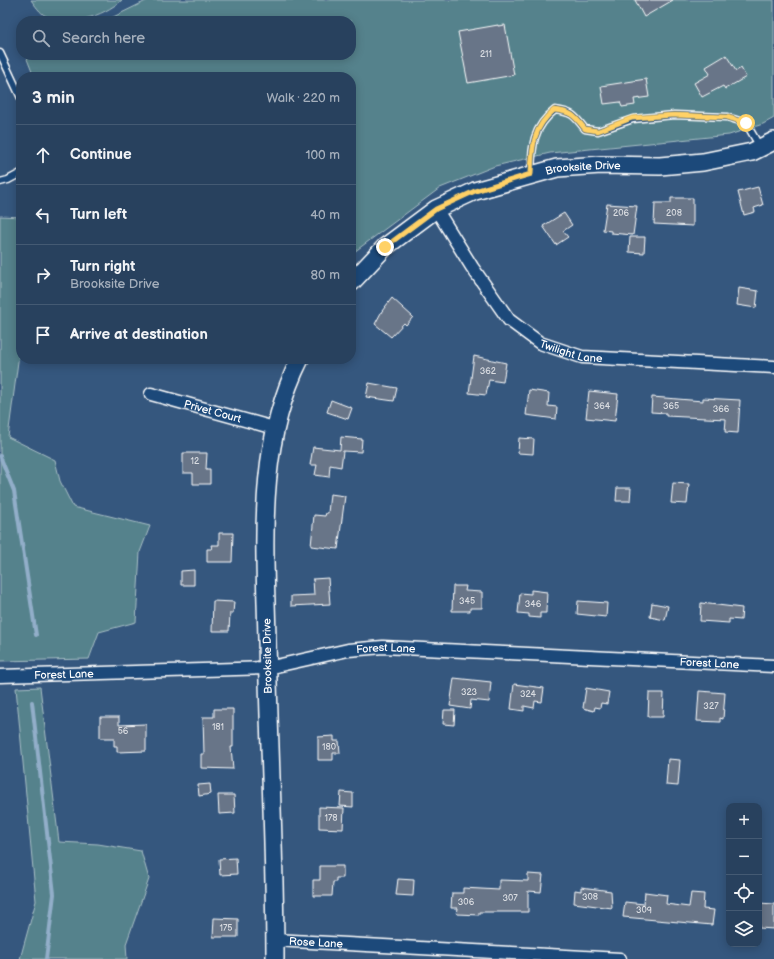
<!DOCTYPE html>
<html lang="en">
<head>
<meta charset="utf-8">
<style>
	body { margin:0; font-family:"Balsamiq Sans",sans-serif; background:#304864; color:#f1f3f6 }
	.controls { position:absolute; right:12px; bottom:12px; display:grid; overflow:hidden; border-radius:8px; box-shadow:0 2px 10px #0003 }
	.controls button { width:36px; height:36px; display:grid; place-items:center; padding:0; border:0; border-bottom:1px solid #445a73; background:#28415e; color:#f1f3f6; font:20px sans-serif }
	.stop { position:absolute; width:12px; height:12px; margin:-9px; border:3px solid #ffd166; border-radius:50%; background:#fff }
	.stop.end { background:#ffd166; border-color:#fff; box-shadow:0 1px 4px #0008 }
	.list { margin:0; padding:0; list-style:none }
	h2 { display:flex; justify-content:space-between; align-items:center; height:52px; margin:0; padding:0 16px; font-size:17px }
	h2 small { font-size:13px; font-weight:400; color:#a5afbc }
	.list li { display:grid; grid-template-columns:26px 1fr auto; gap:12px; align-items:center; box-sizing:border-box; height:60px; padding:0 16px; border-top:1px solid #445a73 }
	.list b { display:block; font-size:15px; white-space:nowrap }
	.list p { margin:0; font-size:13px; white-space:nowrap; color:#a5afbc }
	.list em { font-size:13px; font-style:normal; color:#a5afbc }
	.icon { flex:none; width:22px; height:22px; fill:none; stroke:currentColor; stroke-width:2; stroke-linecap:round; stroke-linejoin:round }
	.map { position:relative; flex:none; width:774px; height:959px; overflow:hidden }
	.search { position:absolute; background:#28415e; box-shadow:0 2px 10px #0003; left:16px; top:16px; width:340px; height:44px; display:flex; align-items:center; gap:10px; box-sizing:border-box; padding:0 14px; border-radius:16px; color:#a5afbc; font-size:15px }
	.panel { position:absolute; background:#28415e; box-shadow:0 2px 10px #0003; left:16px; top:72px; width:340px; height:292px; border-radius:16px }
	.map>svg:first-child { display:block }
	.green { fill:#54828c; stroke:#aac0c6 }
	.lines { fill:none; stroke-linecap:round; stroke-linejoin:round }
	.stream { stroke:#92aec9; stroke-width:4 }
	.building { fill:#687588; stroke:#fff }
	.lane-casing { stroke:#fff; stroke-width:9 }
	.street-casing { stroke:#fff; stroke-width:15 }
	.secondary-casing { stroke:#fff; stroke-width:20 }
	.lane { stroke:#1f4a7a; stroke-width:6 }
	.street { stroke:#1f4a7a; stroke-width:12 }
	.secondary { stroke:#1f4a7a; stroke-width:17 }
	.route { stroke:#ffd166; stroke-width:5 }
	.labels { text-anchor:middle; stroke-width:3.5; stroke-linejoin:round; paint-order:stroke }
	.number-label { font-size:9px; fill:#d9dce1 }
	.street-label { font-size:11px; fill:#fff; stroke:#1f4a7a }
</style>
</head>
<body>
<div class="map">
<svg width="774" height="959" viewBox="0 0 774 959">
	<rect width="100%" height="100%" fill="#35577e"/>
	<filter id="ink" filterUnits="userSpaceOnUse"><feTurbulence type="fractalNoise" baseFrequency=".025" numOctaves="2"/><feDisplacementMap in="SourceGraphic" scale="8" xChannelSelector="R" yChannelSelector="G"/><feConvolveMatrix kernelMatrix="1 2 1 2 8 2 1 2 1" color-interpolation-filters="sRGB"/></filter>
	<g filter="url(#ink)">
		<g class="green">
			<path d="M31,0H122C102,17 70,27 46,16C40,13 35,5 31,0Z"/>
			<polygon points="148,0 774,0 774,118 763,124 729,135 550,153 495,166 440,188 354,252 351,257 351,77 34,77 27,59 35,55 351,55 351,21 105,21"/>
			<polygon points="0,216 21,217 21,339 8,437 55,460 60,481 73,507 150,526 140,552 136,622 99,632 89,659 0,661"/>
			<polygon points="40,687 59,842 98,844 141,851 149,879 126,944 127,959 20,959 36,901 16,688"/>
		</g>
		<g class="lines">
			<g class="stream">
				<polyline points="0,456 14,491 36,635"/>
				<polyline points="32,702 54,894 46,959"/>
			</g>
		</g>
		<g class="building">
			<polygon points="635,0 673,0 644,17"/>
			<polygon points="498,25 498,26 505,25 514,75 468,83 458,32"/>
			<polygon points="726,55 736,71 741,68 746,77 725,89 723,86 702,97 694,83 710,74 706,67"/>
			<polygon points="646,79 649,97 634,99 635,105 622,107 620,102 604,104 601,86"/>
			<polygon points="758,187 763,205 754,208 755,212 744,215 738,192"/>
			<polygon points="671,198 693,198 693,226 654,224 655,203 671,203"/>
			<polygon points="607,204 637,206 633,235 611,233 611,231 603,230"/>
			<polygon points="564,213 572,225 563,231 568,237 556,245 543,226"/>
			<polygon points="630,237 645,237 644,253 629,252"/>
			<polygon points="739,288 758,291 756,308 737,305"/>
			<polygon points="392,298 413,317 406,325 404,323 391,337 375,324 382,311"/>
			<polygon points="474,356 506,363 503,382 489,380 486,395 469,393"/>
			<polygon points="369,383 397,388 394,401 366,397"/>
			<polygon points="529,390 549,393 548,406 557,407 556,419 526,415"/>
			<polygon points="589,391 618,394 615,421 586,418"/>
			<polygon points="652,397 703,401 703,398 740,400 738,433 725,432 726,419 666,416 666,413 651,412"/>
			<polygon points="331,400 352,408 348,419 327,412"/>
			<polygon points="341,437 362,439 361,452 343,451 341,467 330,465 329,477 315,475 317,465 310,465 313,447 340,450"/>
			<polygon points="519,438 534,439 533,454 518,453"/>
			<polygon points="183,453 207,453 206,469 210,469 210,484 193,484 193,473 183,473"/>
			<polygon points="673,483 689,484 687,504 671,503"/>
			<polygon points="617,488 631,488 630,501 616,501"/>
			<polygon points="330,494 345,496 338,549 311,546 314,515 325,516 326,513 328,513"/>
			<polygon points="219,533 233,533 232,562 207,562 207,549 212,549 211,545 219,545"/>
			<polygon points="194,570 194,585 181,585 181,571"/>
			<polygon points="328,578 330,604 291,606 291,596 314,595 313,579"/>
			<polygon points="453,586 466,586 465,591 482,592 482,608 470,608 470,611 452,611"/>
			<polygon points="531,590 547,592 546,611 546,613 540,613 540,618 529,617 529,614 518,613 520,593 531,594"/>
			<polygon points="213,601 234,602 233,613 230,613 229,631 212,631"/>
			<polygon points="578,601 607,603 606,617 577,614"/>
			<polygon points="652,603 668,606 665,620 650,617"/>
			<polygon points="701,603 742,608 741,620 729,619 729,623 700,621"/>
			<polygon points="454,678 491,682 489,702 471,700 470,709 450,706"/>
			<polygon points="514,684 544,688 542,702 535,701 534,708 524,706 524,711 511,709"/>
			<polygon points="586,688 609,692 607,704 601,703 600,708 595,707 594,711 583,708"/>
			<polygon points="699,691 725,693 723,719 720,718 720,722 697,721"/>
			<polygon points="649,693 664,693 663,717 648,717"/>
			<polygon points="214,709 233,709 233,747 231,747 233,769 201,768 201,754 204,754 203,717 214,717"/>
			<polygon points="444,710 455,710 454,725 443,724"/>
			<polygon points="100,717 119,717 119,725 146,724 146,751 117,752 117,746 114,746 114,738 100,738"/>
			<polygon points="334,736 334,741 339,741 340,753 333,753 333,760 318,760 318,737"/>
			<polygon points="668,759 680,760 678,786 666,785"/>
			<polygon points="210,784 211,794 199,796 198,785"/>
			<polygon points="341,792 353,793 353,807 340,806"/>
			<polygon points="218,795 234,795 235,813 219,814"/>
			<polygon points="319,807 344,808 343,829 319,828"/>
			<polygon points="236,858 237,874 220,875 219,859"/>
			<polygon points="320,866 343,866 343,878 336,878 336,882 333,882 332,896 313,896 313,880 320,880"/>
			<polygon points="528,874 543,875 541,892 528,891 528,912 479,912 479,915 457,914 458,908 451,908 452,893 463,893 463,888 499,890 499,880 528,881"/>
			<polygon points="398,879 414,880 413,896 396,895"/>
			<polygon points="581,887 611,891 612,908 574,903 575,890 581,891"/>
			<polygon points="645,892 667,895 666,904 689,907 691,893 704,894 703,909 714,910 712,925 623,917 625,902 644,904"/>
			<polygon points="759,903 774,904 774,929 759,928"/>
			<polygon points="214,918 238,919 238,937 213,937"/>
		</g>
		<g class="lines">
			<g class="lane-casing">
				<g id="lane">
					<polyline points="0,53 21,98"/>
					<path d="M531,173C532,147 532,128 555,110C572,112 574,115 585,129L598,131L633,119L674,115L727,117L746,123L760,147"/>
					<polyline points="0,182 8,180 21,173"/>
				</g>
			</g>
			<g class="street-casing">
				<g id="street">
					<path id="s1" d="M436,209L472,267L509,320L540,343L582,357L774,367"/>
					<path id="s2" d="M151,394L274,428"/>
					<path id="s3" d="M0,676L267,668L348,650L383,647L774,666"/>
					<path id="s4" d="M275,940L620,959"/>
				</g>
			</g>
			<g class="secondary-casing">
				<g id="secondary">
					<path id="s5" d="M351,283L385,247L436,209L475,191L557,168L601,165L660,166L703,162L752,152L774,141"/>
					<path d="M275,959C275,853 269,746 267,639C265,545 256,446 300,359"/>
				</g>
			</g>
			<use href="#lane" class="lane"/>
			<use href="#street" class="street"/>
			<use href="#secondary" class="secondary"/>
		</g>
	</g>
	<g class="lines" filter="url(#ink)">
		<path class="route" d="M385,247L436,209L475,191L531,174C532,148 532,128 554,110C572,112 574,115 585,129L598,131L632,118L674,115L727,117L746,123"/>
	</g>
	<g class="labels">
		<g class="number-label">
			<text x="486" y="57">211</text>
			<text x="621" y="216">206</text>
			<text x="674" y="216">208</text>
			<text x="488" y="374">362</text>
			<text x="602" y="409">364</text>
			<text x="671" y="409">365</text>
			<text x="721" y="412">366</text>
			<text x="195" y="464">12</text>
			<text x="467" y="604">345</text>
			<text x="533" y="607">346</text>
			<text x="469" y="695">323</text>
			<text x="528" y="697">324</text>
			<text x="711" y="709">327</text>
			<text x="218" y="730">181</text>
			<text x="123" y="734">56</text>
			<text x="329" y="750">180</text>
			<text x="331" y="821">178</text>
			<text x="590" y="900">308</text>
			<text x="510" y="901">307</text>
			<text x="466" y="905">306</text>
			<text x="644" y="913">309</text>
			<text x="226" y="931">175</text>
		</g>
		<g class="street-label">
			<text dy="4" stroke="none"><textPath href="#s5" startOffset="267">Brooksite Drive</textPath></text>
			<text dy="4" stroke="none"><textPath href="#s1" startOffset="204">Twilight Lane</textPath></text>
			<text dy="4" stroke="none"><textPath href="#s2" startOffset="64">Privet Court</textPath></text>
			<text dy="4" stroke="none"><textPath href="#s3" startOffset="388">Forest Lane</textPath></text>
			<text transform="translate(267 656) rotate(-91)" y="4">Brooksite Drive</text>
			<text dy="4" stroke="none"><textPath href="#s3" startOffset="712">Forest Lane</textPath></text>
			<text dy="4" stroke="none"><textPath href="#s3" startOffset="64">Forest Lane</textPath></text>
			<text dy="4" stroke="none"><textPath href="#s4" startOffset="41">Rose Lane</textPath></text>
		</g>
	</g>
</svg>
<div class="controls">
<button>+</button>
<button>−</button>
<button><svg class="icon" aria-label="locate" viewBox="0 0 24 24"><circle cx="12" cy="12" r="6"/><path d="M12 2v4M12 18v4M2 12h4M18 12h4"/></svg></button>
<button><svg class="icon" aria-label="layers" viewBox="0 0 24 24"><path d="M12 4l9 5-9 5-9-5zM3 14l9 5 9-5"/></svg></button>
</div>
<div class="stop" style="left:746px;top:123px"></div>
<div class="stop end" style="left:385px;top:247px"></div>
<div class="search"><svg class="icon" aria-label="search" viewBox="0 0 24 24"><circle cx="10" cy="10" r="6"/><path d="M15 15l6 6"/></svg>Search here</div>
<section class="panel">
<h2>3 min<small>Walk · 220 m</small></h2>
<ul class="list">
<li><svg class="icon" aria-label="ahead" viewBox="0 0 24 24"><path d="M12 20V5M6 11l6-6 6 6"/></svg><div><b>Continue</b></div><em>100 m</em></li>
<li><svg class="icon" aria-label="left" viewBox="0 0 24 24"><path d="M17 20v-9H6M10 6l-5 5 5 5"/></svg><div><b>Turn left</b></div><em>40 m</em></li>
<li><svg class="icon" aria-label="right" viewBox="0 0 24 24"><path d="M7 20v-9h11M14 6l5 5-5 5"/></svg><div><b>Turn right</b><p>Brooksite Drive</p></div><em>80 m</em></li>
<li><svg class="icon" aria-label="arrive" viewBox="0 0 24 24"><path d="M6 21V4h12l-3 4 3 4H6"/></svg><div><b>Arrive at destination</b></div></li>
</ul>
</section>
</div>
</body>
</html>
